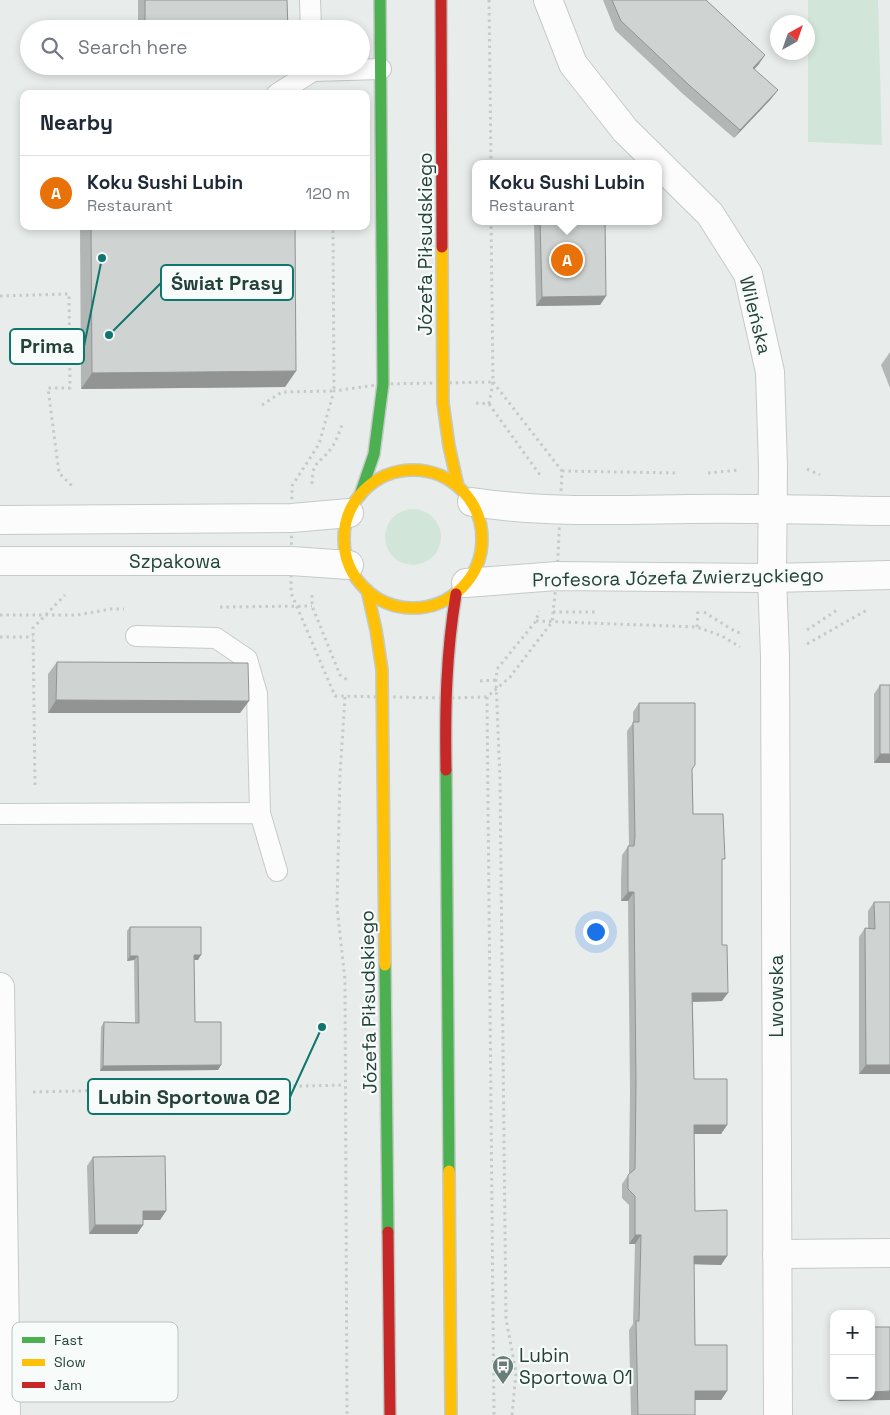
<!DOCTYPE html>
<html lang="en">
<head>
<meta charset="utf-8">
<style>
	body { margin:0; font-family:"Space Grotesk",sans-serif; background:#f2f2f3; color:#1f2937 }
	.controls { position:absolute; right:15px; bottom:15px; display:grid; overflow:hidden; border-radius:10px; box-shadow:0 2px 8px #0003 }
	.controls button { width:45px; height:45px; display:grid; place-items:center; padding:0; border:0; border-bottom:1px solid #e0e1e3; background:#fff; color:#1f2937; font:25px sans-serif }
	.compass { position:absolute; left:770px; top:15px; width:45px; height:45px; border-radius:50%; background:#fff; box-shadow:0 2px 8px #0003; rotate:40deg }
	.you { position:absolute; left:595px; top:931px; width:18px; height:18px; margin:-12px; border:4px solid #fff; border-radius:50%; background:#1a73e8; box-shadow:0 0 0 8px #1a73e833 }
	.badge { display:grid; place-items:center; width:32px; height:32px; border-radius:50%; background:#697e78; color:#fff; font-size:16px; font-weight:700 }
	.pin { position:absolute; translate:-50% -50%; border:2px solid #fff; box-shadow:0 1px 5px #0006 }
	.popup { position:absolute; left:472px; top:160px; width:190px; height:65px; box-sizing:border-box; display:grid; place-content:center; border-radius:10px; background:#fff; filter:drop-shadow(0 1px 4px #0005); font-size:16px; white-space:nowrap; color:#747a83 }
	.popup b { font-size:19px; color:#1f2937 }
	.popup::after { content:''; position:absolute; left:50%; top:100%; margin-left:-10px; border:10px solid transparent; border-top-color:#fff }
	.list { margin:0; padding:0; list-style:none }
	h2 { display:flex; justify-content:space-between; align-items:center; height:65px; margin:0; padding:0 20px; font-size:21px }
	h2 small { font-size:16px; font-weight:400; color:#747a83 }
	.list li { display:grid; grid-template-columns:32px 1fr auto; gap:15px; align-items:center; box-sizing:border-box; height:75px; padding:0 20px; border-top:1px solid #e0e1e3 }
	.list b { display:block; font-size:19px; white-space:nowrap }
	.list p { margin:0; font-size:16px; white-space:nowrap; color:#747a83 }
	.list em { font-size:16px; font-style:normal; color:#747a83 }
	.icon { flex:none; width:28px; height:28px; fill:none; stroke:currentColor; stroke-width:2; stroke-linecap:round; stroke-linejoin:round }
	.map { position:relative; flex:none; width:890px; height:1415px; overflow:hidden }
	.search { position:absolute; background:#fff; box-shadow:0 2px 8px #0003; left:20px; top:20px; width:350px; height:55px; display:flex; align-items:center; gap:12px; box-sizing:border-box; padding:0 18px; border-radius:28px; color:#747a83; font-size:19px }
	.panel { position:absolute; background:#fff; box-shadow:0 2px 8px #0003; left:20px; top:90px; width:350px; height:140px; border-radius:10px }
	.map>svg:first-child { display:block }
	.green { fill:#d1e6d8 }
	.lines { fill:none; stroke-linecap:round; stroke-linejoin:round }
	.lane-casing { stroke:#c5cac8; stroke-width:22 }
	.street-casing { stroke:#c5cac8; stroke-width:30 }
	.fast-casing { stroke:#c3cbc8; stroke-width:14 }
	.slow-casing { stroke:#c3cbc8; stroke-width:14 }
	.jam-casing { stroke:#c3cbc8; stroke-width:14 }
	.path { stroke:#c3ccca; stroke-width:3; stroke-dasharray:2.5 4; stroke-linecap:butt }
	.lane { stroke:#fcfcfc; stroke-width:20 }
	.street { stroke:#fcfcfc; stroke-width:28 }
	.fast { stroke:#4caf50; stroke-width:11 }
	.slow { stroke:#ffc107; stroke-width:11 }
	.jam { stroke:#c62828; stroke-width:11 }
	.wall { fill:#b2b6b5 }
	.shaded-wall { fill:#919493 }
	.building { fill:#cfd4d2; stroke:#919493 }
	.labels { text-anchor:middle; stroke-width:4.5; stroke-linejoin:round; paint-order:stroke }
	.street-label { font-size:19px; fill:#24423a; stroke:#f7fbf9 }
	.poi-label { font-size:19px; fill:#24423a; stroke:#f7fbf9; text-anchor:start }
	.key { fill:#f7fbf9; stroke:#b8c4c0; stroke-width:1 }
	.key-label { font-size:14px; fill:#24423a }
	.leader { fill:none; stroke:#0f766e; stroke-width:2 }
	.callout-dot { fill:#0f766e; stroke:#f7fbf9; stroke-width:2 }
	.callout { fill:#f7fbf9; stroke:#0f766e; stroke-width:2 }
	.callout-label { font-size:20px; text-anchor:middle; font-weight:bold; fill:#24423a }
</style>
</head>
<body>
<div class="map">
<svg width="890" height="1415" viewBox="0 0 890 1415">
	<rect width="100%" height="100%" fill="#e8edeb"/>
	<g class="green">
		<polygon points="808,0 878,0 882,145 808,142"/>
		<circle cx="413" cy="537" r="28"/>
	</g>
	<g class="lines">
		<g class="lane-casing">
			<g id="lane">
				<polyline points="310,0 311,29"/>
				<polyline points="277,94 313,71 381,69"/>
				<polyline points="136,636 216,638 247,659 257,694 260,813"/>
				<polyline points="0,814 260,813 277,871"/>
			</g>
		</g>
		<g class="street-casing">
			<g id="street">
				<polyline points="548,0 573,64 625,130 710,214 748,274 770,372 773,467 772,578 775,656 778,1415"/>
				<path d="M472,502C544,513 616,510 688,509C756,508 823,510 890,511"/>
				<polyline points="0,520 292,518 349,513"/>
				<polyline points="0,561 291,561 349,565"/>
				<polyline points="466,583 557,576 772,578 890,575"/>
				<polyline points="0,987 6,1415"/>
				<polyline points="777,1254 890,1253"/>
			</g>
		</g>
		<g class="fast-casing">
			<g id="fast">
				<polyline points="360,495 374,454 383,384 380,0"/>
				<polyline points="446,770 449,1171"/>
				<polyline points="385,965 388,1232"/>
			</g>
		</g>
		<g class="slow-casing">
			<g id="slow">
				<polyline points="442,247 443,403 449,446 458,486"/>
				<circle cx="413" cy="539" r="69"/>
				<polyline points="367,590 376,630 382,670 385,965"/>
				<polyline points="449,1171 451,1415"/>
			</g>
		</g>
		<g class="jam-casing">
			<g id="jam">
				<polyline points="441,0 442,247"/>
				<path d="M446,770C445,709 446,654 456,594"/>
				<polyline points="388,1232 390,1415"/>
			</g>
		</g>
		<g class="path">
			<polyline points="489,0 491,164"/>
			<polyline points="0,296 69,294 70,388 48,388 59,473 72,486"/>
			<polygon points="493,382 562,471 557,576 552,622 510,677 487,697 445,698 335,696 291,593 292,486 319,444 334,391 383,384"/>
			<polyline points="476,403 489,404 540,475"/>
			<polyline points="489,404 493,382 491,221"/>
			<polyline points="262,405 282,392 334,391 333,226"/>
			<polyline points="807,469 820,475"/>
			<polyline points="562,471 679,473"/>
			<polyline points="708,473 739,470"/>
			<path d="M312,484C312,459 321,464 332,447C337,440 339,432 342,425"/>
			<polyline points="312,595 312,606 340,675 349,681"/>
			<polyline points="220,607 312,606"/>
			<polyline points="553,612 596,612"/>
			<polyline points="704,612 736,632 742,633"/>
			<polyline points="0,615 78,615 110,609 124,609"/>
			<polyline points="536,621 697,627 722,636 740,647"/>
			<polyline points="697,627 698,610"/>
			<polyline points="807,630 837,610"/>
			<polyline points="0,637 33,637"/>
			<polyline points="807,644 867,610"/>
			<polyline points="480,681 496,680"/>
			<polyline points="345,697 340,775 337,907 345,980 347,1415"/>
			<polyline points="487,697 494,1415"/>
			<polyline points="35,785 33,628 65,595"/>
			<polyline points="33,1092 345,1085"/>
			<polyline points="512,1415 516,1372 506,1319 500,780 496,680 497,669 536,621 539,611"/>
		</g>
		<use href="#lane" class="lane"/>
		<use href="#street" class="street"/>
		<use href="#fast" class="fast"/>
		<use href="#slow" class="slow"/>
		<use href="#jam" class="jam"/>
	</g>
	<g class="wall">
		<polygon points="138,0 287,0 288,29 138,29"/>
		<polygon points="603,0 706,0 759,64 754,69 771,99 734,138 683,94 615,30"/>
		<polygon points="534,221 605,221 606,296 600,305 536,306"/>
		<polygon points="80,226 295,226 296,371 285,387 81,389"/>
		<polygon points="890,352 890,388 881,365"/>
		<polygon points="57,662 249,701 240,713 48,713 48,674"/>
		<polygon points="880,685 890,763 874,763 874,694"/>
		<polygon points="639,703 692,769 693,814 722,862 722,1001 693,1002 694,1079 727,1125 721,1134 694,1134 695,1211 727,1256 721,1265 694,1264 695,1345 727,1391 721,1400 695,1400 695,1415 631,1415 629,1330 633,1324 635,1244 629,1244 629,1205 622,1198 622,1184 629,1174 630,1092 628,901 621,901 621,879 622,855 629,845 627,731 633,723 633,712"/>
		<polygon points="874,902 890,902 890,1074 859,1074 859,937 865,928 868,929 868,911"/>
		<polygon points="130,927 198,960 194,960 195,1022 221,1065 218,1070 100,1071 101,1027 104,1022 135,1023 134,960 127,961 127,931"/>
		<polygon points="93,1157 166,1211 160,1220 143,1220 143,1225 137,1234 89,1234 87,1166"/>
	</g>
	<g class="shaded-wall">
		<polygon points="145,23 208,23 204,29 141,29"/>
		<polygon points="765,55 759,64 747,77 753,68"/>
		<polygon points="778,90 771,99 734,138 740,130"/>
		<polygon points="606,296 600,305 536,306 542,297"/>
		<polygon points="296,371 285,387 81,389 92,373"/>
		<polygon points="56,700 249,701 240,713 48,713"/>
		<polygon points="880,754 890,754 890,763 874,763"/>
		<polygon points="628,892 634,892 628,901 621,901"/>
		<polygon points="194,955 201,955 198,960 190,960"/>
		<polygon points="130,956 138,956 134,960 127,961"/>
		<polygon points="692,993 728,993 722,1001 686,1002"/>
		<polygon points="221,1065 218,1070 100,1071 103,1066"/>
		<polygon points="866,1065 890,1065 890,1074 859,1074"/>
		<polygon points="694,1125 727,1125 721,1134 688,1134"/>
		<polygon points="143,1211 166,1211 160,1220 136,1220"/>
		<polygon points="95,1225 143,1225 137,1234 89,1234"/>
		<polygon points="635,1235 641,1235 635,1244 629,1244"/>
		<polygon points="694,1256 727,1256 721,1265 688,1264"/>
		<polygon points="695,1391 727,1391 721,1400 689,1400"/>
		<polygon points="890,1391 890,1400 838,1401 841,1396 871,1396 871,1392"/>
	</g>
	<g class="building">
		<polygon points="145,0 287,0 288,29 208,29 208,23 145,23"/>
		<polygon points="612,0 706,0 765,55 753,68 778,90 740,130 689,85 621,21"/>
		<polygon points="540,221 605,221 606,296 542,297"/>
		<polygon points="91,226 295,226 296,371 92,373"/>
		<polygon points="57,662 248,663 249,701 56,700"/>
		<rect x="880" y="685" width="10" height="69"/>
		<polygon points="639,703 695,703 695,765 692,769 693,814 723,814 725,859 722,859 722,945 727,945 728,993 692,993 694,1079 727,1079 727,1125 694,1125 695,1211 727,1210 727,1256 694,1256 695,1345 727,1345 727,1391 695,1391 695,1415 638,1415 636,1321 639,1321 641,1235 635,1235 635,1196 628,1189 628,1175 635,1169 636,1083 634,892 628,892 628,846 634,846 635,837 633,722 639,722"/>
		<polygon points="874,902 890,902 890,1065 866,1065 865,928 875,929"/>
		<polygon points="130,927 201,927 201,955 194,955 195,1022 221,1022 221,1065 103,1066 104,1022 139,1023 138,956 130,956"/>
		<polygon points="165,1156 166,1211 143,1211 143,1225 95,1225 93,1157"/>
		<polygon points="871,1327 890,1327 890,1391 871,1392"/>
	</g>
	<defs>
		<g id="bus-pin" transform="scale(1.125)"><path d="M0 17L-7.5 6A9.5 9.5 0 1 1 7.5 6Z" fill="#697e78" stroke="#f7fbf9"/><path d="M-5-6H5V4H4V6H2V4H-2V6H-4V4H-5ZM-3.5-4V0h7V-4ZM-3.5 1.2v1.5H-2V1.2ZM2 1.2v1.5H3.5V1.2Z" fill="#fff"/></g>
	</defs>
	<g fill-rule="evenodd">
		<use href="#bus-pin" x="503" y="1366"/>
	</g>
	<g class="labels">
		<g class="street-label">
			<text transform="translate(425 244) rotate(-90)" y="7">Józefa Piłsudskiego</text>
			<text transform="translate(756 315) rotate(76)" y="7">Wileńska</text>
			<text x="175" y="568">Szpakowa</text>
			<text transform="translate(678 577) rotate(-1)" y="7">Profesora Józefa Zwierzyckiego</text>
			<text transform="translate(776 996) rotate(-90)" y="7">Lwowska</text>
			<text transform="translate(368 1002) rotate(-91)" y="7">Józefa Piłsudskiego</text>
		</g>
		<g class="poi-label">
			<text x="519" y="1362">Lubin<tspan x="519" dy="22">Sportowa 01</tspan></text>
		</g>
	</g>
	<rect x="12" y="1322" width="166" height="80" rx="8" class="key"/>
	<rect x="22" y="1337" width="23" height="6" fill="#4caf50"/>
	<rect x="22" y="1359" width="23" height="7" fill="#ffc107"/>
	<rect x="22" y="1382" width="23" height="6" fill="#c62828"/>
	<g class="key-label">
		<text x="54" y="1345">Fast</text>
		<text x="54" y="1367">Slow</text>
		<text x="54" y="1390">Jam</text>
	</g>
	<path class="leader" d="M109 335L161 283M102 258L84 346M322 1027L290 1097"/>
	<g class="callout-dot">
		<circle cx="109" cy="335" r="5"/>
		<circle cx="102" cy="258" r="5"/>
		<circle cx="322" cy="1027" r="5"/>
	</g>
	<g class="callout">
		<rect x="161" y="265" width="132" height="35" rx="5"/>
		<rect x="10" y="329" width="74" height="35" rx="5"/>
		<rect x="88" y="1079" width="202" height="35" rx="5"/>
	</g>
	<g class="callout-label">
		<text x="227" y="290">Świat Prasy</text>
		<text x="47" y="353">Prima</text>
		<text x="189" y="1104">Lubin Sportowa 02</text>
	</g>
</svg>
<div class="controls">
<button>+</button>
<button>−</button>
</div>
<svg class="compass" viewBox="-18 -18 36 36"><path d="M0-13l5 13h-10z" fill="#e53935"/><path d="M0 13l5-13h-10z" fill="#747a83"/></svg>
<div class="you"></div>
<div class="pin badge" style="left:567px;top:260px;background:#e8710a">A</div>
<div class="popup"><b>Koku Sushi Lubin</b>Restaurant</div>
<div class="search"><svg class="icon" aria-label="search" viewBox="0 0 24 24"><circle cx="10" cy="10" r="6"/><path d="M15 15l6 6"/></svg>Search here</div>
<section class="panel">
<h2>Nearby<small></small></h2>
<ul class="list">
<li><span class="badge" style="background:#e8710a">A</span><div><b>Koku Sushi Lubin</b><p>Restaurant</p></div><em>120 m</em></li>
</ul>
</section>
</div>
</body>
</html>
